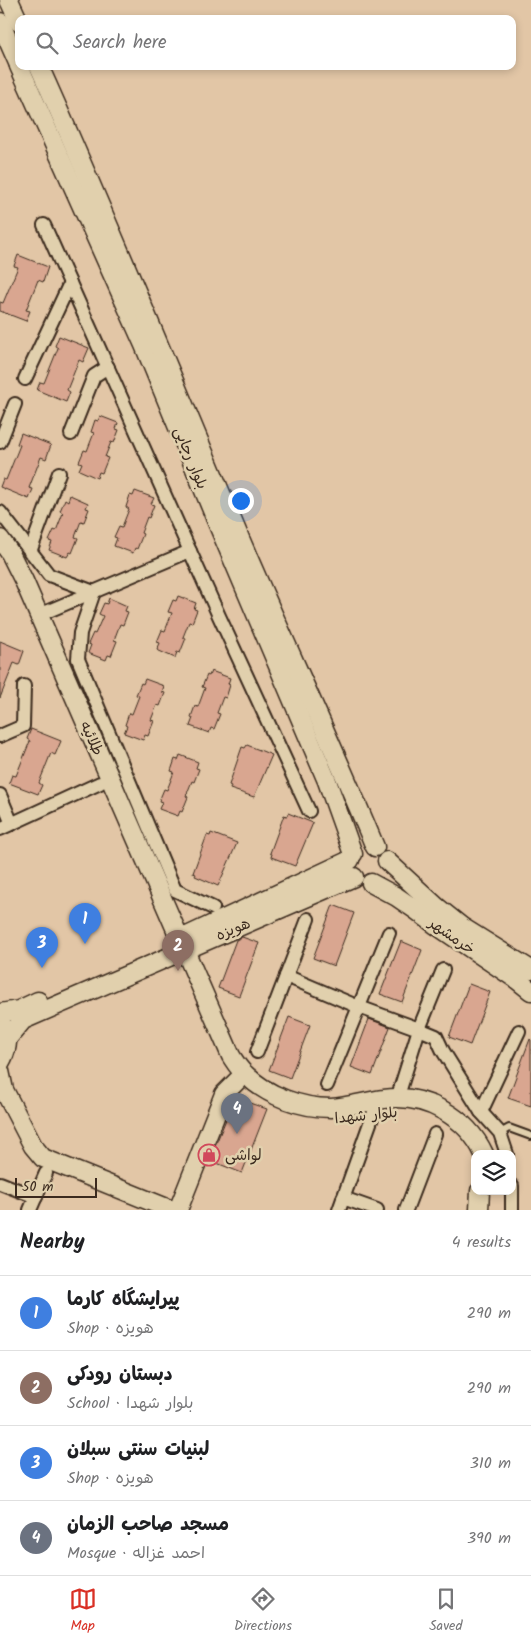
<!DOCTYPE html>
<html lang="en">
<head>
<meta charset="utf-8">
<style>
	body { margin:0; font-family:Kalam,"Playpen Sans Arabic",sans-serif; background:#f2f2f2; color:#202124 }
	.controls { position:absolute; right:15px; bottom:15px; display:grid; overflow:hidden; border-radius:10px; box-shadow:0 2px 8px #0003 }
	.controls button { width:45px; height:45px; display:grid; place-items:center; padding:0; border:0; border-bottom:1px solid #e0e0e0; background:#fff; color:#202124; font:25px sans-serif }
	.scale { position:absolute; left:15px; bottom:12px; width:82px; box-sizing:border-box; padding-left:5px; border:2px solid #3b2a1e; border-top:0; font-size:14px; line-height:18px; white-space:nowrap; color:#3b2a1e; -webkit-text-stroke:4px #e1d0ad; paint-order:stroke }
	.you { position:absolute; left:240px; top:500px; width:18px; height:18px; margin:-12px; border:4px solid #fff; border-radius:50%; background:#1a73e8; box-shadow:0 0 0 8px #1a73e833 }
	.badge { display:grid; place-items:center; width:32px; height:32px; border-radius:50%; background:#d93025; color:#fff; font-size:16px; font-weight:700 }
	.pin { position:absolute; translate:-50% -41px; filter:drop-shadow(0 1px 2px #0008) }
	.pin::after { content:''; position:absolute; top:26px; width:18px; height:15px; background:inherit; clip-path:polygon(0 0,100% 0,50% 100%) }
	.list { margin:0; padding:0; list-style:none }
	h2 { display:flex; justify-content:space-between; align-items:center; height:65px; margin:0; padding:0 20px; font-size:21px }
	h2 small { font-size:16px; font-weight:400; color:#757577 }
	.list li { display:grid; grid-template-columns:32px 1fr auto; gap:15px; align-items:center; box-sizing:border-box; height:75px; padding:0 20px; border-top:1px solid #e0e0e0 }
	.list b { display:block; font-size:19px; white-space:nowrap }
	.list p { margin:0; font-size:16px; white-space:nowrap; color:#757577 }
	.list em { font-size:16px; font-style:normal; color:#757577 }
	.icon { flex:none; width:28px; height:28px; fill:none; stroke:currentColor; stroke-width:2; stroke-linecap:round; stroke-linejoin:round }
	.map { position:relative; flex:none; width:531px; height:1210px; overflow:hidden }
	.search { position:absolute; background:#fff; box-shadow:0 2px 8px #0003; left:15px; right:15px; top:15px; height:55px; display:flex; align-items:center; gap:12px; box-sizing:border-box; padding:0 18px; border-radius:10px; color:#757577; font-size:19px }
	.sheet { height:365px; background:#fff }
	nav { display:flex; justify-content:space-around; align-items:center; box-sizing:border-box; height:70px; border-top:1px solid #e0e0e0; background:#fff; font-size:14px; color:#757577 }
	nav a { display:grid; justify-items:center; gap:2px }
	nav .on { color:#d93025 }
	.map>svg:first-child { display:block }
	.building { fill:#d9a690; stroke:#3b2a1e }
	.lines { fill:none; stroke-linecap:round; stroke-linejoin:round }
	.lane-casing { stroke:#3b2a1e; stroke-width:10 }
	.street-casing { stroke:#3b2a1e; stroke-width:16 }
	.secondary-casing { stroke:#3b2a1e; stroke-width:21 }
	.lane { stroke:#e1d0ad; stroke-width:6 }
	.street { stroke:#e1d0ad; stroke-width:12 }
	.secondary { stroke:#e1d0ad; stroke-width:18 }
	.labels { text-anchor:middle; stroke-width:5; stroke-linejoin:round; paint-order:stroke }
	.street-label { font-size:15px; fill:#3b2a1e; stroke:#e1d0ad }
	.poi-label { font-size:15px; fill:#3b2a1e; stroke:#e1d0ad; text-anchor:start }
</style>
</head>
<body>
<div class="map">
<svg width="531" height="1210" viewBox="0 0 531 1210">
	<rect width="100%" height="100%" fill="#e2c6a6"/>
	<filter id="ink" filterUnits="userSpaceOnUse"><feTurbulence type="fractalNoise" baseFrequency=".02" numOctaves="2"/><feDisplacementMap in="SourceGraphic" scale="10" xChannelSelector="R" yChannelSelector="G"/><feConvolveMatrix kernelMatrix="1 2 1 2 8 2 1 2 1" color-interpolation-filters="sRGB"/></filter>
	<g filter="url(#ink)">
		<g class="building">
			<polygon points="18,255 48,267 43,282 38,280 26,310 30,311 26,321 0,311 0,302 3,303 18,267 14,266"/>
			<polygon points="59,336 89,348 83,362 79,360 67,390 70,392 66,402 37,390 40,382 44,383 58,348 55,346"/>
			<polygon points="100,416 118,423 116,429 119,430 114,443 111,442 105,457 108,458 102,473 99,472 97,478 79,470 82,463 79,462 84,450 87,451 94,433 91,432 95,420 98,421"/>
			<polygon points="21,433 51,445 46,459 41,457 29,488 33,489 29,499 0,487 3,479 6,480 20,445 17,444"/>
			<polygon points="135,491 154,498 151,504 154,505 149,518 147,517 141,533 143,534 137,549 135,548 133,553 114,546 117,538 114,537 119,526 122,527 129,509 126,507 130,495 133,496"/>
			<polygon points="70,495 88,503 86,508 89,509 84,522 81,521 75,537 78,538 72,553 70,552 67,557 49,550 52,542 49,541 54,530 56,531 63,513 60,511 65,499 68,501"/>
			<polygon points="178,596 196,603 194,609 197,610 192,623 189,622 183,637 186,638 180,653 177,652 175,658 157,650 160,643 157,642 162,630 165,631 172,613 168,612 173,600 176,601"/>
			<polygon points="109,598 127,606 125,611 128,612 123,625 120,624 114,640 117,641 111,656 108,655 106,660 88,653 91,645 88,644 93,633 95,634 103,616 99,614 104,603 107,604"/>
			<polygon points="0,641 24,651 19,665 14,663 0,698"/>
			<polygon points="211,671 230,678 228,684 230,685 226,698 223,697 217,713 220,714 214,729 211,728 209,733 190,726 193,718 191,717 195,706 198,707 205,688 202,687 207,675 209,676"/>
			<polygon points="145,679 164,686 162,692 165,693 160,706 157,705 151,720 154,721 148,736 145,735 143,740 124,733 127,726 125,725 129,713 132,714 139,696 136,695 141,683 143,684"/>
			<polygon points="31,729 61,741 55,755 51,753 39,783 42,785 38,794 9,783 12,775 16,776 30,741 27,739"/>
			<polygon points="247,745 272,755 254,797 230,789 231,786 229,785 242,747 245,748"/>
			<polygon points="180,755 198,762 196,768 199,769 194,782 192,781 186,796 188,797 182,812 180,811 178,816 159,809 162,802 159,801 164,789 167,790 174,772 171,771 175,759 178,760"/>
			<polygon points="288,813 313,823 295,866 271,857 272,854 270,853 284,815 287,816"/>
			<polygon points="211,833 237,843 218,886 195,876 196,874 193,873 207,835 210,836"/>
			<polygon points="333,905 354,913 334,966 313,958"/>
			<polygon points="242,937 259,943 239,996 218,988 236,940"/>
			<polygon points="401,941 422,950 402,1002 380,994"/>
			<polygon points="469,984 490,992 470,1045 449,1037"/>
			<polygon points="289,1017 310,1025 290,1078 269,1070"/>
			<polygon points="369,1019 390,1027 372,1075 351,1067"/>
			<polygon points="530,1039 531,1040 531,1106 508,1098"/>
			<polygon points="235,1098 267,1109 242,1173 209,1160"/>
		</g>
		<g class="lines">
			<g class="lane-casing">
				<polyline id="lane" points="500,1133 509,1128 531,1136"/>
			</g>
			<g class="street-casing">
				<g id="street">
					<polyline points="44,225 219,616 309,811"/>
					<polyline points="25,379 70,283"/>
					<polyline points="71,434 94,376 108,367"/>
					<polyline points="0,442 15,404"/>
					<polyline points="0,512 49,575 94,592 80,633 78,659 175,890 213,908"/>
					<polyline points="30,552 59,473"/>
					<polyline points="39,615 190,551"/>
					<polyline points="0,736 23,726 24,686"/>
					<polyline points="0,795 12,824"/>
					<polyline points="0,829 100,783"/>
					<polyline points="443,970 419,1029 436,1036 443,1051 481,1112 500,1133 507,1154"/>
					<polyline points="286,976 359,1007 419,1029 397,1099"/>
					<polyline points="257,1052 308,919"/>
					<polyline points="327,1085 389,933"/>
					<polyline points="481,1112 519,1031"/>
					<polyline points="0,1183 36,1197"/>
					<polyline points="343,1198 377,1210"/>
					<polyline points="30,1210 46,1173"/>
					<polyline points="339,1210 374,1112"/>
					<polyline points="406,1210 435,1134"/>
					<polyline points="512,1210 512,1186"/>
				</g>
			</g>
			<g class="secondary-casing">
				<g id="secondary">
					<polyline points="9,0 19,22"/>
					<polyline points="0,22 19,65"/>
					<polyline points="19,66 144,345 219,527 327,781 353,854"/>
					<path d="M39,66C107,217 169,370 233,522C279,631 330,738 375,847"/>
					<path d="M0,539L10,553L24,581L231,1056C235,1062 239,1069 245,1074C267,1096 301,1108 331,1108C349,1107 367,1101 384,1099C425,1093 467,1117 484,1154"/>
					<polyline points="387,861 437,907 462,927 531,970"/>
					<polyline points="371,883 397,897 416,910 436,925 516,979 531,991"/>
					<polyline points="183,938 350,860"/>
					<polyline points="0,1013 19,1010 38,1001"/>
					<polyline points="8,1038 23,1020 354,877"/>
					<path d="M0,1063C7,1051 9,1041 5,1028"/>
					<polyline points="0,1071 4,1090 33,1146 43,1158 172,1210"/>
					<polyline points="178,1210 224,1094 244,1074"/>
					<polyline points="479,1210 480,1191"/>
				</g>
			</g>
			<use href="#lane" class="lane"/>
			<use href="#street" class="street"/>
			<use href="#secondary" class="secondary"/>
		</g>
	</g>
	<defs>
		<g id="shop-ring" transform="scale(1.125)"><circle r="9.5" fill="#e1d0ad" stroke="#d1495b" stroke-width="1.5"/><path d="M-5-2.5h2.3a2.7 3.5 0 0 1 5.4 0H5L5.5 6h-11ZM-1.5-2.5h3a1.5 2.3 0 0 0-3 0Z" fill="#d1495b"/></g>
	</defs>
	<g fill-rule="evenodd">
		<use href="#shop-ring" x="209" y="1155"/>
	</g>
	<g class="labels">
		<g class="street-label">
			<text transform="translate(191 458) rotate(68)" y="5">بلوار رجایی</text>
			<text transform="translate(92 738) rotate(66)" y="5">طلائیه</text>
			<text transform="translate(233 929) rotate(-23)" y="5">هویزه</text>
			<text transform="translate(452 936) rotate(35)" y="5">خرمشهر</text>
			<text transform="translate(366 1115) rotate(-6)" y="5">بلوار شهدا</text>
		</g>
		<g class="poi-label">
			<text x="225" y="1160">لواشی</text>
		</g>
	</g>
</svg>
<div class="controls">
<button><svg class="icon" aria-label="layers" viewBox="0 0 24 24"><path d="M12 4l9 5-9 5-9-5zM3 14l9 5 9-5"/></svg></button>
</div>
<div class="scale">50 m</div>
<div class="you"></div>
<div class="pin badge" style="left:85px;top:944px;background:#3f7fe0">1</div>
<div class="pin badge" style="left:178px;top:971px;background:#8d6e63">2</div>
<div class="pin badge" style="left:42px;top:968px;background:#3f7fe0">3</div>
<div class="pin badge" style="left:237px;top:1134px;background:#6b7280">4</div>
<div class="search"><svg class="icon" aria-label="search" viewBox="0 0 24 24"><circle cx="10" cy="10" r="6"/><path d="M15 15l6 6"/></svg>Search here</div>
</div>
<section class="sheet">
<h2>Nearby<small>4 results</small></h2>
<ul class="list">
<li><span class="badge" style="background:#3f7fe0">1</span><div><b>پیرایشگاه کارما</b><p>Shop · هویزه</p></div><em>290 m</em></li>
<li><span class="badge" style="background:#8d6e63">2</span><div><b>دبستان رودکی</b><p>School · بلوار شهدا</p></div><em>290 m</em></li>
<li><span class="badge" style="background:#3f7fe0">3</span><div><b>لبنیات سنتی سبلان</b><p>Shop · هویزه</p></div><em>310 m</em></li>
<li><span class="badge" style="background:#6b7280">4</span><div><b>مسجد صاحب الزمان</b><p>Mosque · احمد غزاله</p></div><em>390 m</em></li>
</ul>
</section>
<nav>
<a class="on"><svg class="icon" aria-label="map" viewBox="0 0 24 24"><path d="M3 6l6-2 6 2 6-2v14l-6 2-6-2-6 2zM9 4v14M15 6v14"/></svg>Map</a>
<a><svg class="icon" aria-label="directions" viewBox="0 0 24 24"><path d="M12 3l9 9-9 9-9-9zM9 14v-3h6M13 9l2 2-2 2"/></svg>Directions</a>
<a><svg class="icon" aria-label="saved" viewBox="0 0 24 24"><path d="M7 4h10v16l-5-4-5 4z"/></svg>Saved</a>
</nav>
</body>
</html>
